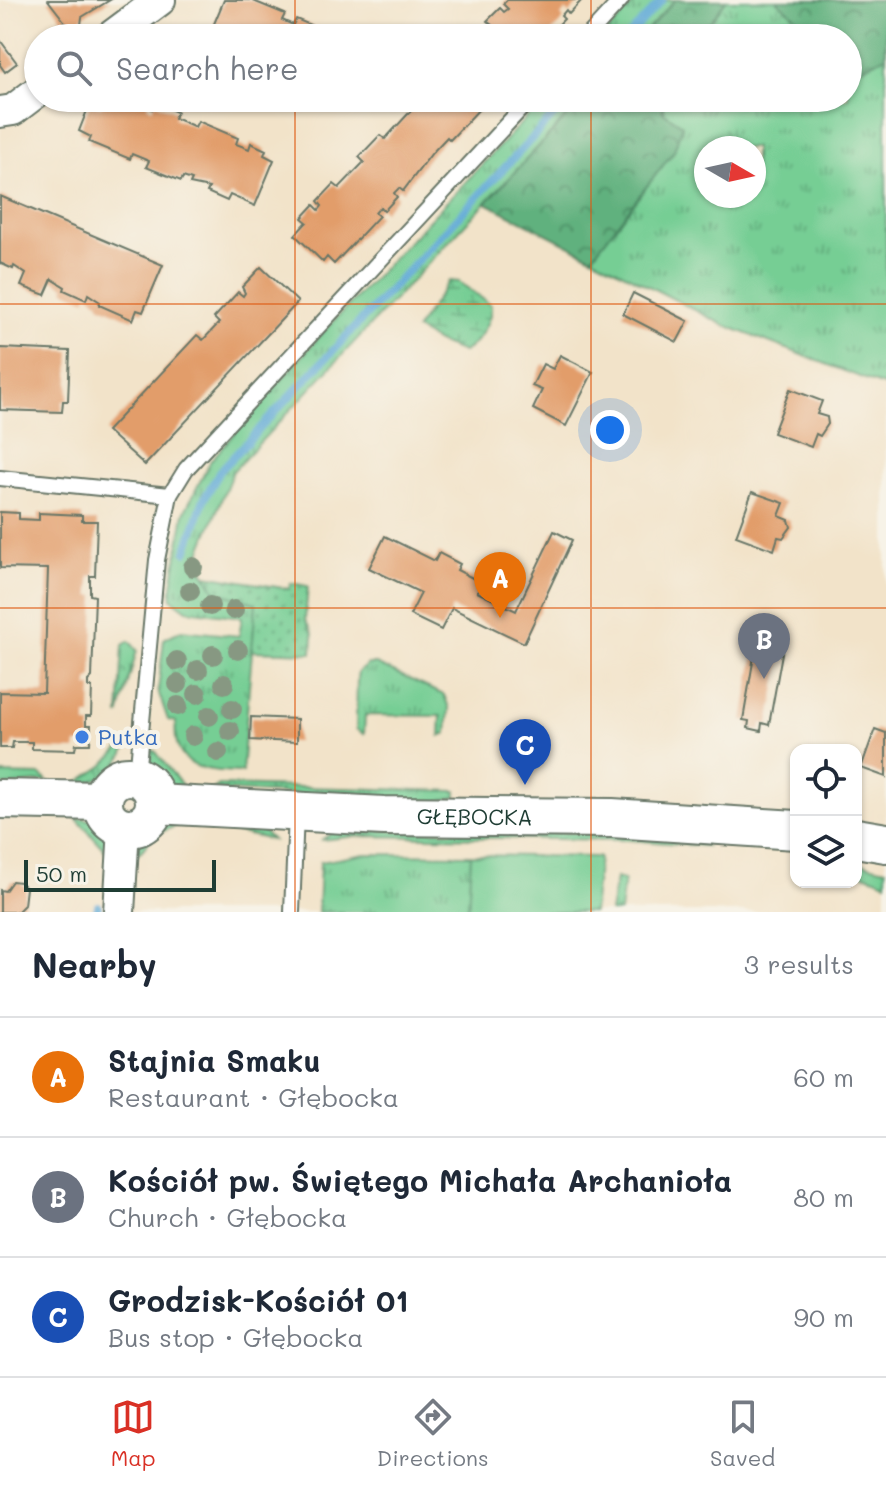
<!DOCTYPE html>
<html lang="en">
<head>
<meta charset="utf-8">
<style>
	body { margin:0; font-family:Mali,sans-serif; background:#f2f2f3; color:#1f2937 }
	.controls { position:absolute; right:24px; bottom:24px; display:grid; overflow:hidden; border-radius:16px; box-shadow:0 2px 6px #0004 }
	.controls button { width:72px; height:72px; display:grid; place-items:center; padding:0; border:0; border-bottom:2px solid #e0e1e3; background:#fff; color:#1f2937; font:40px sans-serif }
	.compass { position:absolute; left:694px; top:136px; width:72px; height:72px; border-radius:50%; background:#fff; box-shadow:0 2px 6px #0004; rotate:99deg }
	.scale { position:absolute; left:24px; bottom:20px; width:192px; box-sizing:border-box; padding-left:8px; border:4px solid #1f3d34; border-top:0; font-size:22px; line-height:28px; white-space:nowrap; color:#1f3d34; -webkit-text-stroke:6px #f7f3e8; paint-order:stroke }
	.you { position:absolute; left:610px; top:430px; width:28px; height:28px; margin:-20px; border:6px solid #fff; border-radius:50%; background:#1a73e8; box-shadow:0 0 0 12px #1a73e833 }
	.badge { display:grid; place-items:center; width:52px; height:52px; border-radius:50%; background:#d93025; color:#fff; font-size:26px; font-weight:700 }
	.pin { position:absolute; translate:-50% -66px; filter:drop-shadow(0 2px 4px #0008) }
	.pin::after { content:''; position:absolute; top:42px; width:28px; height:24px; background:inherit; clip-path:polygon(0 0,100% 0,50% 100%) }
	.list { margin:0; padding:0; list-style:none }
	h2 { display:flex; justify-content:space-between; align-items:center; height:104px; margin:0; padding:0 32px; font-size:34px }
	h2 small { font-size:26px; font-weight:400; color:#747a83 }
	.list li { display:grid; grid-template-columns:52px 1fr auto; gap:24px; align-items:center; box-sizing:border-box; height:120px; padding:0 32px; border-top:2px solid #e0e1e3 }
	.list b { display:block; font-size:30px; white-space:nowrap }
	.list p { margin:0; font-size:26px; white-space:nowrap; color:#747a83 }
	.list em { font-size:26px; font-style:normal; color:#747a83 }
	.icon { flex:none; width:44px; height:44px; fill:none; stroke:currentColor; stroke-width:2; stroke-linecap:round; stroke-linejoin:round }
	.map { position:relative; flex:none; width:886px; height:912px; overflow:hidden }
	.search { position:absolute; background:#fff; box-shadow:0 2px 6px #0004; left:24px; right:24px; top:24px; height:88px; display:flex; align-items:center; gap:20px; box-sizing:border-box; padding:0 28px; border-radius:44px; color:#747a83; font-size:30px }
	.sheet { height:464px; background:#fff }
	nav { display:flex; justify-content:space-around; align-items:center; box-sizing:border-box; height:112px; border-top:2px solid #e0e1e3; background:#fff; font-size:22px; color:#747a83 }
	nav a { display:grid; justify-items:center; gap:4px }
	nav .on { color:#d93025 }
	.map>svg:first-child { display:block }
	.grass { fill:url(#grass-tufts); stroke:#4a8664; stroke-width:2; fill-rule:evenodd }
	.forest { fill:url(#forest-crowns); stroke:#407759; stroke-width:2 }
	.wetland { fill:url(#wetland-marsh); stroke:#4a8664; stroke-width:2 }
	.park { fill:url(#park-dots); stroke:#4a8664; stroke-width:2 }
	.garden { fill:#76ce94; stroke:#4a8664; stroke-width:2 }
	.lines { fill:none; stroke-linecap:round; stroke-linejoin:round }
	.stream { stroke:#5da9d6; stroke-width:8 }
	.building { fill:#e29d6b }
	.service-casing { stroke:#697768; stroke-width:18 }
	.minor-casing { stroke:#697768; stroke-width:34 }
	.tertiary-casing { stroke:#697768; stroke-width:42 }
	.service { stroke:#fff; stroke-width:14 }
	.minor { stroke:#fff; stroke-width:30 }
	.tertiary { stroke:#fff; stroke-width:38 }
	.tree { fill:#879882 }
	.grid { fill:none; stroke:#de580e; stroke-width:2; stroke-opacity:0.55 }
	.shop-dot { fill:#3f7fe0; stroke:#f7f3e8; stroke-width:3 }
	.labels { text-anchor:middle; stroke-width:8; stroke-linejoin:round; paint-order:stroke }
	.shop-label { font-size:22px; fill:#366cbe; stroke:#f7f3e8; text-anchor:start }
	.street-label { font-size:22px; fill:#1f3d34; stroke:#f7f3e8 }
</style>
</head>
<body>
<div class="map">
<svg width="886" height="912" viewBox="0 0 886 912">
	<defs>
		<pattern id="grass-tufts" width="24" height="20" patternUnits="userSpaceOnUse" patternTransform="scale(2)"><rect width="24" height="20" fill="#76ce94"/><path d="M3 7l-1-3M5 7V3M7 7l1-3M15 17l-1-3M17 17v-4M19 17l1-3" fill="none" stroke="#60a87a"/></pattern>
		<pattern id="forest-crowns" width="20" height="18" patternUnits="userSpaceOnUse" patternTransform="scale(2)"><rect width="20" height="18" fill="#60b17e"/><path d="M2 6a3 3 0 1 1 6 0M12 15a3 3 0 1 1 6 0" fill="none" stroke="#4f9168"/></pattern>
		<pattern id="wetland-marsh" width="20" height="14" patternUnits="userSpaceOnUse" patternTransform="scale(2)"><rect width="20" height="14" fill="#76ce94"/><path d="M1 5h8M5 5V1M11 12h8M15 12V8" fill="none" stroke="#60a87a"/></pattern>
		<pattern id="park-dots" width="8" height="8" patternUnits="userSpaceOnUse" patternTransform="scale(2)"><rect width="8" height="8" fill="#76ce94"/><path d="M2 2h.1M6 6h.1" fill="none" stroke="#60a87a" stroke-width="1.8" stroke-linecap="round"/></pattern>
	</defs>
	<rect width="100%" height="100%" fill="#f7f3e8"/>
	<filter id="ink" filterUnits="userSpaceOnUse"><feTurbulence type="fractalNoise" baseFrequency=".0125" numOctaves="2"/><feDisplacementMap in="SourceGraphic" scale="16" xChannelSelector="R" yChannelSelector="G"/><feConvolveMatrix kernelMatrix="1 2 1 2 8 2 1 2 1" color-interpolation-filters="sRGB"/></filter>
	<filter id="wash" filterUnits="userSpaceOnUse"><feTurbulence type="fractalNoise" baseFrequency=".006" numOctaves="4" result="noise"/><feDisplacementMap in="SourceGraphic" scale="32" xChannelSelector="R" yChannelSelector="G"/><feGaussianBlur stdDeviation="1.8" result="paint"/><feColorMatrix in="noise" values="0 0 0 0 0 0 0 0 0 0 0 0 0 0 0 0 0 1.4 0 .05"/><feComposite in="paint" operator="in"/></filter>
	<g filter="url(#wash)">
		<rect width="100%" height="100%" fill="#f2e3c9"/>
		<g class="grass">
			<polygon points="637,0 675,0 640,38 602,38"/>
			<polygon points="726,0 776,0 820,38 699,38"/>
			<path d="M886,56V387L724,325L592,257L674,151L661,98H848V62L857,70ZM706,148H754V196H706Z"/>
			<path d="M545,98H584L233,471L197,560L216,592L256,603L242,772C205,771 171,770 176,722L168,720L158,691L164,639L181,630L239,636L242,617L187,610L172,599L171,592L184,513L211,460L326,329Z"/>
			<polygon points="129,641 137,650 119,716 123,645"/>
			<polygon points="368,664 376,664 444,695 449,708 447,733 440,736 441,716 365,715 364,734 356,729 357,678 358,672"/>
			<path d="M122,746L127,747C118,770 101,782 76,784L103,766Z"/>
			<path d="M151,749L156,752L183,787C157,788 151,773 151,749Z"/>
			<polygon points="0,774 41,775 47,781 0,786"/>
			<polygon points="219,785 456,791 456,797 437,801 212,790"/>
			<path d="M76,818C100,818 111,830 108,854Z"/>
			<path d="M182,819C176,829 163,829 153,837C145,844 144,852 134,856C141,830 158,824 182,819Z"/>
			<polygon points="212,820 259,827 272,840 212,827"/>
			<polygon points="337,830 656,834 702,841 706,846 629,840 357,836 321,840"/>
			<polygon points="365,854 471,855 468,912 318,912 320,862"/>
			<polygon points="856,862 886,869 886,882 856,871"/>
			<polygon points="616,878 624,880 620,912 610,912"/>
		</g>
		<g class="forest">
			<polygon points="675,0 726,0 699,38 640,38"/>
			<polygon points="776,0 886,0 886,56 857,70 848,62 848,38 820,38"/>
			<polygon points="584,98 661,98 663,112 682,125 674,151 592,257 486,203"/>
		</g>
		<path class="wetland" d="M449,281L459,282L491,305C493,320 476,346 463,352L437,342L416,329Z"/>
		<polygon class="park" points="206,575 289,589 291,583 308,586 305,620 313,634 312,653 252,651 256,603 216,592"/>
		<polygon class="garden" points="471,855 599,857 593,912 468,912"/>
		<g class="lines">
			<g class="stream">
				<polyline points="627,38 662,0"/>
				<polyline points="186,552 204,499 220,471 570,98"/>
				<polyline points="97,912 98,906"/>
			</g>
		</g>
		<g id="blocks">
			<g class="building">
				<polygon points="48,0 110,0 82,17 81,25 72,31"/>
				<polygon points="224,0 251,0 285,14 282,20 293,25 296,19 320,29 318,33 321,35 326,32 341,38 208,38"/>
				<polygon points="507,0 582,0 569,14 566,10 561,16 564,19 546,38 480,38 492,25 487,21 500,8 504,12 508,9 503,4"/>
				<polygon points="175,29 177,38 162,38"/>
				<polygon points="0,40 17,63 5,72 0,65"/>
				<polygon points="105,98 143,98 149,100 147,106 152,109 155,103 177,112 174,118 191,125 195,127 198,121 238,138 236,144 249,149 251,143 266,150 264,155 274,160 255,206 230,195 227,201 207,192 209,188 190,184 192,180 183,177 181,181 146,167 149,161 132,154 130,159 89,142 91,137 79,131 90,103 101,107"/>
				<polygon points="415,98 476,98 483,105 450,140 447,137 432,153 403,191 399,188 394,193 397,197 384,211 380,207 375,213 379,216 334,264 327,257 323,262 295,235 307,222 302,218 314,205 319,210 322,206 318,201 334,184 339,188 364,162 359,157 380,135 385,139 408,114 418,104"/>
				<polygon points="0,196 163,265 143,312 137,310 133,320 99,305 100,302 88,294 86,300 64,290 65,287 52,279 45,295 21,286 26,274 14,266 13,269 0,263"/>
				<polygon points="261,267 298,302 145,465 107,431 197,335 203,340 219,323 214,318 238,292 243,296 245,293 242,287"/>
				<polygon points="633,293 688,321 677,342 623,314"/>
				<polygon points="0,348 70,351 68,401 63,401 62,412 0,410"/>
				<polygon points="560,355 593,372 566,426 533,409 542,390 532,386 543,364 553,369"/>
				<polygon points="790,389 822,401 817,414 827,417 828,424 820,436 816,434 811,447 773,433"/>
				<polygon points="752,492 784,503 779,516 789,520 791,527 783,538 778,537 774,550 736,536"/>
				<polygon points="0,512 19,513 19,519 39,520 39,513 82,515 82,521 97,521 95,576 90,576 90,595 95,596 92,677 88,681 88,687 92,687 91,716 86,716 86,725 91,725 90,744 76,744 75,750 32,749 32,742 13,742 12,748 0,748 0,692 44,693 48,569 0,568"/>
				<polygon points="554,531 572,540 524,643 452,608 441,630 410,615 421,593 369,568 385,536 435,561 439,553 460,564 457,570 482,583 477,592 516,611"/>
				<polygon points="758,633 785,637 769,725 762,723 761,731 748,728 749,721 743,720"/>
				<polygon points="251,717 297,719 297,742 250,740"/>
				<polygon points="875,729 886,733 886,777 861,768"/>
				<polygon points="12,881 20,882 26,888 24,905 17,912 0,912 0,890 5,891"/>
			</g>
		</g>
	</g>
	<g filter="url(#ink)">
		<use href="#blocks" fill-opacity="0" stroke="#697768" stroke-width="2"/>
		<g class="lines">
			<g class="service-casing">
				<g id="service">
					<polyline points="586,38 621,0"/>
					<polyline points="0,478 170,495"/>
					<polyline points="137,776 157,560 170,495 186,469 531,98"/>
					<polyline points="292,912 296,813"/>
				</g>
			</g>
			<g class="minor-casing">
				<g id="minor">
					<polyline points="109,38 160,0"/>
					<polyline points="0,112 13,110 38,91"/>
					<polyline points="119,912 124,828"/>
				</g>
			</g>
			<g class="tertiary-casing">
				<g id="tertiary">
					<circle cx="129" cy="802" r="26"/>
					<polyline points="0,799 102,801"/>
					<path id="s1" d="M155,804L384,816L612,818L796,830"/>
					<polyline points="856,838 886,843"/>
				</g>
			</g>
			<use href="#service" class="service"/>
			<use href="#minor" class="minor"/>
			<use href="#tertiary" class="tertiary"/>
		</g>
		<g class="tree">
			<circle cx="193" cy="567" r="10"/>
			<circle cx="190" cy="591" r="10"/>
			<circle cx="210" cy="606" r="10"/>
			<circle cx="234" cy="610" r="10"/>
			<circle cx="238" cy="650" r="10"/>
			<circle cx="213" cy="655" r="10"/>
			<circle cx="177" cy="661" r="10"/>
			<circle cx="198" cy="670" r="10"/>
			<circle cx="178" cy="684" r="10"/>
			<circle cx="224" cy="684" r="10"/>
			<circle cx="197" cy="694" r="10"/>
			<circle cx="178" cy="706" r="10"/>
			<circle cx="232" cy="709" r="10"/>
			<circle cx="209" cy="716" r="10"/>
			<circle cx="230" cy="731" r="10"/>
			<circle cx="193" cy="736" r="10"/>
			<circle cx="218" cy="752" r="10"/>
		</g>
	</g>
	<path class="grid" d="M295,0V38M591,0V38M295,98V912M591,98V912M0,304H886M0,608H886"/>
	<circle class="shop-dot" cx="82" cy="737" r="8"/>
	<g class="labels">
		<g class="shop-label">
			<text x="98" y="745">Putka</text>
		</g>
		<g class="street-label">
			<text dy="8" stroke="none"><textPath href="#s1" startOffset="320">GŁĘBOCKA</textPath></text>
		</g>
	</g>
</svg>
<div class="controls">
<button><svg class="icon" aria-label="locate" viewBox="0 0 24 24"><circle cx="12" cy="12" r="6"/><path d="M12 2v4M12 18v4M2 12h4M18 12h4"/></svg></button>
<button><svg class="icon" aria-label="layers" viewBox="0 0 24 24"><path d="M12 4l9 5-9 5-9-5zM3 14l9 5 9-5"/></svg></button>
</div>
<svg class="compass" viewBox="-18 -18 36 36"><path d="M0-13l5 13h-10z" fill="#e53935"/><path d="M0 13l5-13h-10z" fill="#747a83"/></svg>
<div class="scale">50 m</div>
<div class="you"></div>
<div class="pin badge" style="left:500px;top:618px;background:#e8710a">A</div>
<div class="pin badge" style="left:764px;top:679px;background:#6b7280">B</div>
<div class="pin badge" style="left:525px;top:785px;background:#1a4fb4">C</div>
<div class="search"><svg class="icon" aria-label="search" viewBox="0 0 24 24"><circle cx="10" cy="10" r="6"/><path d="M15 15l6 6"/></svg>Search here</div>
</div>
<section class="sheet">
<h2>Nearby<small>3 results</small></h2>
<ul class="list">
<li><span class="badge" style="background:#e8710a">A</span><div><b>Stajnia Smaku</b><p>Restaurant · Głębocka</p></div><em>60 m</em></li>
<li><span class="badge" style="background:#6b7280">B</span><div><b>Kościół pw. Świętego Michała Archanioła</b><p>Church · Głębocka</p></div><em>80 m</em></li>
<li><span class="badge" style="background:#1a4fb4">C</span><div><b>Grodzisk-Kościół 01</b><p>Bus stop · Głębocka</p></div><em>90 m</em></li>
</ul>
</section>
<nav>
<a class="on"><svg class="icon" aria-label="map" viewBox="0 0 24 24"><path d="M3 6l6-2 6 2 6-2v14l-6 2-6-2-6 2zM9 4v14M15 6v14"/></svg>Map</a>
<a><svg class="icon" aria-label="directions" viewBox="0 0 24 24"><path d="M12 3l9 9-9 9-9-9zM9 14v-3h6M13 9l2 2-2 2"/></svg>Directions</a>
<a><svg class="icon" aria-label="saved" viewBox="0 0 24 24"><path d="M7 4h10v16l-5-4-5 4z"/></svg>Saved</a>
</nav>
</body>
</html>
